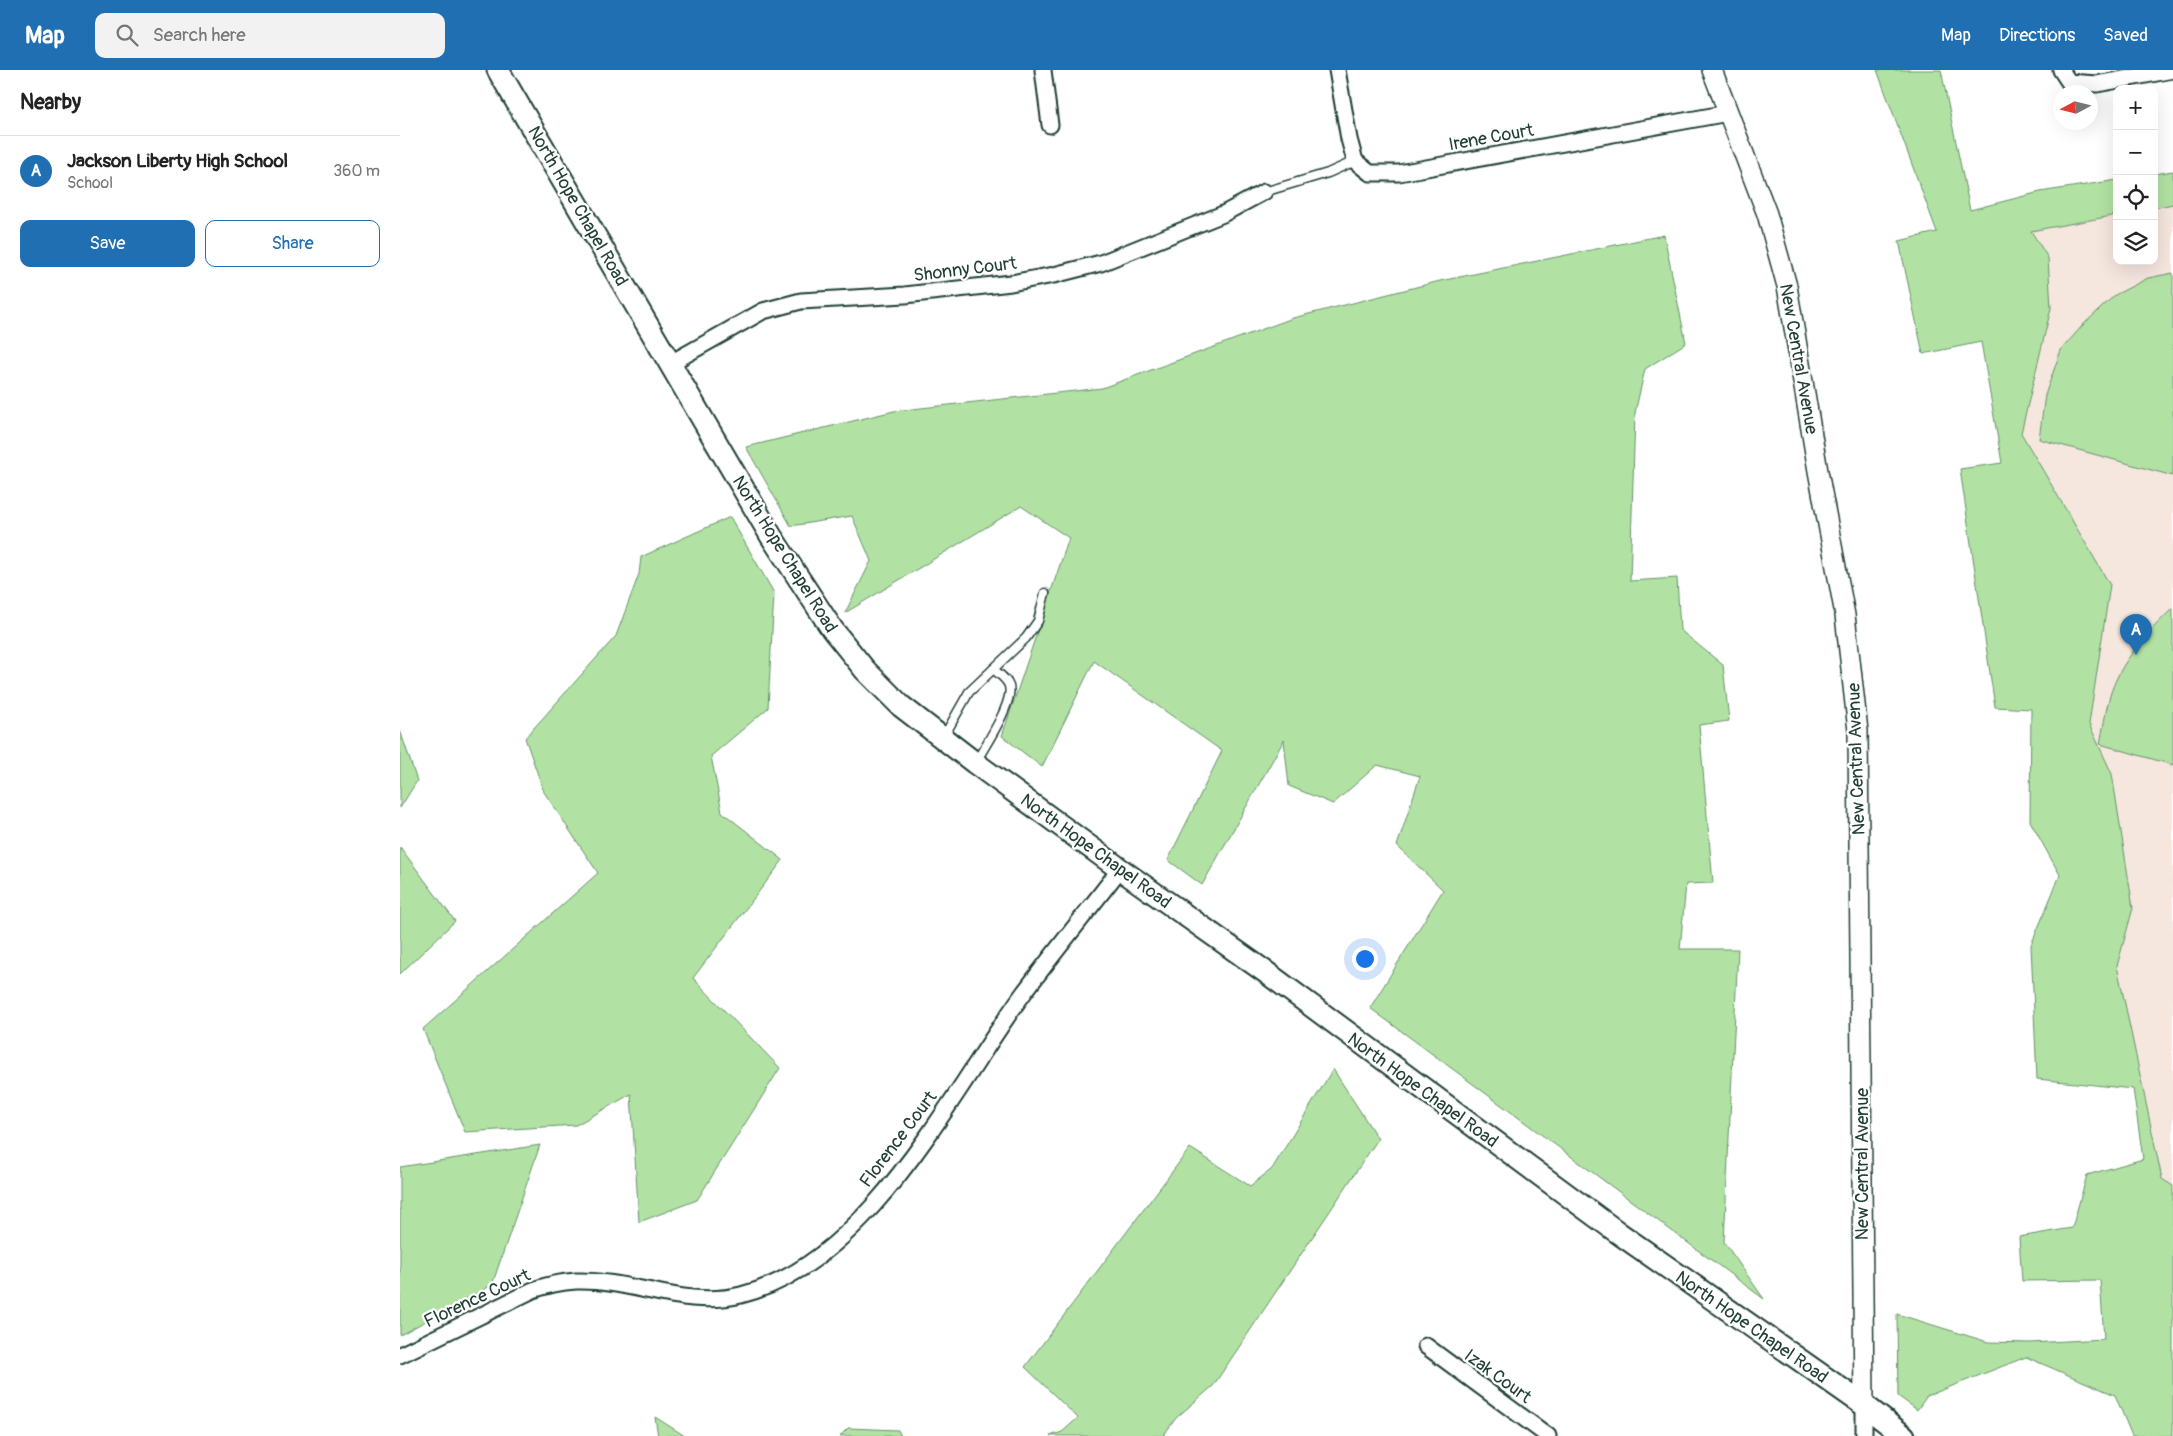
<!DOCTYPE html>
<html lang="en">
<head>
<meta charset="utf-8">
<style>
	body { margin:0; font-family:Pangolin,sans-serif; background:#f2f2f2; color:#222 }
	.controls { position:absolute; right:15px; top:15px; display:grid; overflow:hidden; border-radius:10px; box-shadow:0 5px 20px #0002 }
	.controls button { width:45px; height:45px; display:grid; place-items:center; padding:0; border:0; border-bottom:1px solid #e0e0e0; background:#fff; color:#222; font:25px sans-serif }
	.compass { position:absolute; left:1653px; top:15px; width:45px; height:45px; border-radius:50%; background:#fff; box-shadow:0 5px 20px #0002; rotate:263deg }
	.you { position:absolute; left:964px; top:888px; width:18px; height:18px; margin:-12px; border:4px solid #fff; border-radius:50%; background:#1a73e8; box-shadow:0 0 0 8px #1a73e833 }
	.badge { display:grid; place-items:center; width:32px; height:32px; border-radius:50%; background:#1f6fb2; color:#fff; font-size:16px; font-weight:700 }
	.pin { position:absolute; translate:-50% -41px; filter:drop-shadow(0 1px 2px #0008) }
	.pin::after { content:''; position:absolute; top:26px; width:18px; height:15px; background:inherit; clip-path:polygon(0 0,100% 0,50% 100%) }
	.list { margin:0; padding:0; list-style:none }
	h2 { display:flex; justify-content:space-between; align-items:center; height:65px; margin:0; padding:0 20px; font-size:21px }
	h2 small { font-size:16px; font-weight:400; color:#767676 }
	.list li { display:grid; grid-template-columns:32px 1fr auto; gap:15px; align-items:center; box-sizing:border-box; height:70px; padding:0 20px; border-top:1px solid #e0e0e0 }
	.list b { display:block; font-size:19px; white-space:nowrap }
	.list p { margin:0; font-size:16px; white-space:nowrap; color:#767676 }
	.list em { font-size:16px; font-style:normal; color:#767676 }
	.actions { display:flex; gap:10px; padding:15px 20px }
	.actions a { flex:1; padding:11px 0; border:1px solid #1f6fb2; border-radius:10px; text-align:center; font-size:18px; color:#1f6fb2 }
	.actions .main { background:#1f6fb2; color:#fff }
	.icon { flex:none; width:28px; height:28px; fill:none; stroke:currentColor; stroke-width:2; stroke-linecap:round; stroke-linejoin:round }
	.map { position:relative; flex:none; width:1773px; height:1366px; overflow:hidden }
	header { display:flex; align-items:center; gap:30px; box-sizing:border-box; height:70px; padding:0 25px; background:#1f6fb2; color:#fff }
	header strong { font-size:24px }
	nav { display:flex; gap:28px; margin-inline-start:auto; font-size:18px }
	.search { width:350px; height:45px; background:#f2f2f2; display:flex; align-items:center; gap:12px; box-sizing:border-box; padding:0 18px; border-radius:10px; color:#767676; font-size:19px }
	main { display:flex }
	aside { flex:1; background:#fff }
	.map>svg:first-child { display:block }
	.built { fill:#f5e6de }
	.green { fill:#b1e2a3; stroke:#68906c }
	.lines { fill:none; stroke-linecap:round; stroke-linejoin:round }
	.service-casing { stroke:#1f3d34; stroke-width:11 }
	.minor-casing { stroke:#1f3d34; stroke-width:19 }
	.tertiary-casing { stroke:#1f3d34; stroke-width:22 }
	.secondary-casing { stroke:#1f3d34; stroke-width:25 }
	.service { stroke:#fff; stroke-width:8 }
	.minor { stroke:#fff; stroke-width:15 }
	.tertiary { stroke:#fff; stroke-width:19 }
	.secondary { stroke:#fff; stroke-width:21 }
	.labels { text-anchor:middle; stroke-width:4.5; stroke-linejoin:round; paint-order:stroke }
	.street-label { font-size:18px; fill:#1f3d34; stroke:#fff }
</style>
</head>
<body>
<header>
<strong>Map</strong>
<div class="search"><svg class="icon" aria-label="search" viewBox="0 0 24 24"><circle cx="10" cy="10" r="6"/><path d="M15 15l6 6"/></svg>Search here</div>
<nav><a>Map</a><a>Directions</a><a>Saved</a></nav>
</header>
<main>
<aside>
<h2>Nearby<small></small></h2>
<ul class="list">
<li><span class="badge">A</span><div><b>Jackson Liberty High School</b><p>School</p></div><em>360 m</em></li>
</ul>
<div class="actions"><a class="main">Save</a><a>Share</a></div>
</aside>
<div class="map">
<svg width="1773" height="1366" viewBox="0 0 1773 1366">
	<rect width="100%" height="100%" fill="#fff"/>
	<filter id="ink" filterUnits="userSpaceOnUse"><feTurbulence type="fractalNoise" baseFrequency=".02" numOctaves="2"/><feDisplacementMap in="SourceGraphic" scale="10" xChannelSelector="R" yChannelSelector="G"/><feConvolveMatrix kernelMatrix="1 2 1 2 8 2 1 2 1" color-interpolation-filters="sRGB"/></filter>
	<g filter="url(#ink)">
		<polygon class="built" points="1773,134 1773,1116 1762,1109 1717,896 1733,838 1712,704 1689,654 1710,515 1621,363 1651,238 1631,161 1717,145 1717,191 1754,191 1754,138"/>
		<g class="green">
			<polygon points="1477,0 1541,0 1570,140 1640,122 1717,110 1717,145 1631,161 1648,188 1651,238 1621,363 1710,515 1689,654 1712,704 1733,838 1717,896 1762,1109 1773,1116 1773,1366 1732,1366 1715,1325 1626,1287 1527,1326 1517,1340 1498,1326 1497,1244 1588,1272 1630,1273 1704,1269 1700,1210 1622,1211 1619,1167 1672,1158 1687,1105 1743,1089 1733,1019 1637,1009 1631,875 1660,805 1630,751 1631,639 1595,637 1560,399 1602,393 1581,272 1523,284 1499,171 1537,162"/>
			<polygon points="1773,101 1773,134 1754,138 1754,104"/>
			<polygon points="1264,165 1286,273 1245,299 1235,343 1230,511 1277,508 1280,560 1323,595 1329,651 1299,655 1313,813 1286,814 1280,879 1338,879 1324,1172 1364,1229 970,938 1043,820 997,776 1020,706 977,695 933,734 889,716 884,670 802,815 768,790 822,681 694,591 642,697 602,666 669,468 621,436 445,543 471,491 452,446 391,456 346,377 494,341 702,318 893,248 1040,211"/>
			<polygon points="1773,203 1773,406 1639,369 1645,325 1661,280 1683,255 1715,225 1748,208"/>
			<polygon points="330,447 374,523 368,638 311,686 322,742 383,790 293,908 380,998 297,1130 239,1152 231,1024 176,1055 65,1062 23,959 198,803 144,722 125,668 216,566 239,504 241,487"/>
			<path d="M1773,538V695L1700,674C1703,659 1705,644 1709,629C1719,592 1747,563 1773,538Z"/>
			<polygon points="0,660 17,711 0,738"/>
			<polygon points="0,777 55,851 0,904"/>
			<polygon points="933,999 978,1069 813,1316 776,1348 763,1366 650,1366 662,1362 678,1348 625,1297 790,1078 850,1116 872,1099"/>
			<polygon points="140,1075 92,1215 0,1265 0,1097"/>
			<polygon points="255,1347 285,1366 258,1366"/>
			<polygon points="448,1358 498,1360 501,1366 440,1366"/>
		</g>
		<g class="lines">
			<g class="service-casing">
				<g id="service">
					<polyline points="864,122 928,103 955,91"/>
					<polyline points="543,668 569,622 626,568 638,551 645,523"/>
					<path d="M576,692C584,677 614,633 609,616C607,609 599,604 593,599"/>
				</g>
			</g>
			<g class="minor-casing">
				<g id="minor">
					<polyline points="643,0 650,55"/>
					<polyline points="937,0 949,69 955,91 970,103 999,103 1328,43"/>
					<polyline points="1661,0 1669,12 1697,14 1773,0"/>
					<polyline points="269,294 363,241 401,231 505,225 611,213 654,205 701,193 823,144 864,122"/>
					<polyline points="1026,1276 1148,1366"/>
					<path d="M0,1285L133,1220C147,1215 161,1212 176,1211C233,1209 283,1239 341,1225C468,1194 551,1023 623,924C654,882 688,841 720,799"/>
					<polyline points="1464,1335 1464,1366"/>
				</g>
			</g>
			<g class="tertiary-casing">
				<polyline id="tertiary" points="1312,0 1367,144 1387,216 1418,401 1445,545 1458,661 1464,1335"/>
			</g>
			<g class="secondary-casing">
				<polyline id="secondary" points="98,0 371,466 432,559 465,600 501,636 575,693 720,799 867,903 1220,1164 1464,1335 1504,1366"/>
			</g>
			<use href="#service" class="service"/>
			<use href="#minor" class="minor"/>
			<use href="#tertiary" class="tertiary"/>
			<use href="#secondary" class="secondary"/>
		</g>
	</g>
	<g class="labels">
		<g class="street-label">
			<text transform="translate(1091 67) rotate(-10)" y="6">Irene Court</text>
			<text transform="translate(178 136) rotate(60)" y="6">North Hope Chapel Road</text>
			<text transform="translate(565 199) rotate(-7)" y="6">Shonny Court</text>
			<text transform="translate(1399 289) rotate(80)" y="6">New Central Avenue</text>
			<text transform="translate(385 484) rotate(58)" y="6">North Hope Chapel Road</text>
			<text transform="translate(1456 689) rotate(-92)" y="6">New Central Avenue</text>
			<text transform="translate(696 781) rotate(36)" y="6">North Hope Chapel Road</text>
			<text transform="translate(1023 1020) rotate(36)" y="6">North Hope Chapel Road</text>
			<text transform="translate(498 1069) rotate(-53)" y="6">Florence Court</text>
			<text transform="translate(1462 1094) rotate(-90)" y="6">New Central Avenue</text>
			<text transform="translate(77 1228) rotate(-25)" y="6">Florence Court</text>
			<text transform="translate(1352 1257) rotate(35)" y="6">North Hope Chapel Road</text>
			<text transform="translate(1098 1306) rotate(36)" y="6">Izak Court</text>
		</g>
	</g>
</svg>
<div class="controls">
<button>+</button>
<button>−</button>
<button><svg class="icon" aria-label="locate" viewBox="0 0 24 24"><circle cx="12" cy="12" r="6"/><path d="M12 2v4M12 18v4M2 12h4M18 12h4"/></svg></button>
<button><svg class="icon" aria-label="layers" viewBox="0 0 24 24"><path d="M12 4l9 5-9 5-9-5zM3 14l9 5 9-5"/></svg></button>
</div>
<svg class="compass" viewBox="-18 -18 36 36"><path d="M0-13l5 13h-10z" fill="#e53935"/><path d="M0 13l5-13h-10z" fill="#767676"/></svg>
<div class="you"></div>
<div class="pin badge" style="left:1736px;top:585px">A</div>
</div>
</main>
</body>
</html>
